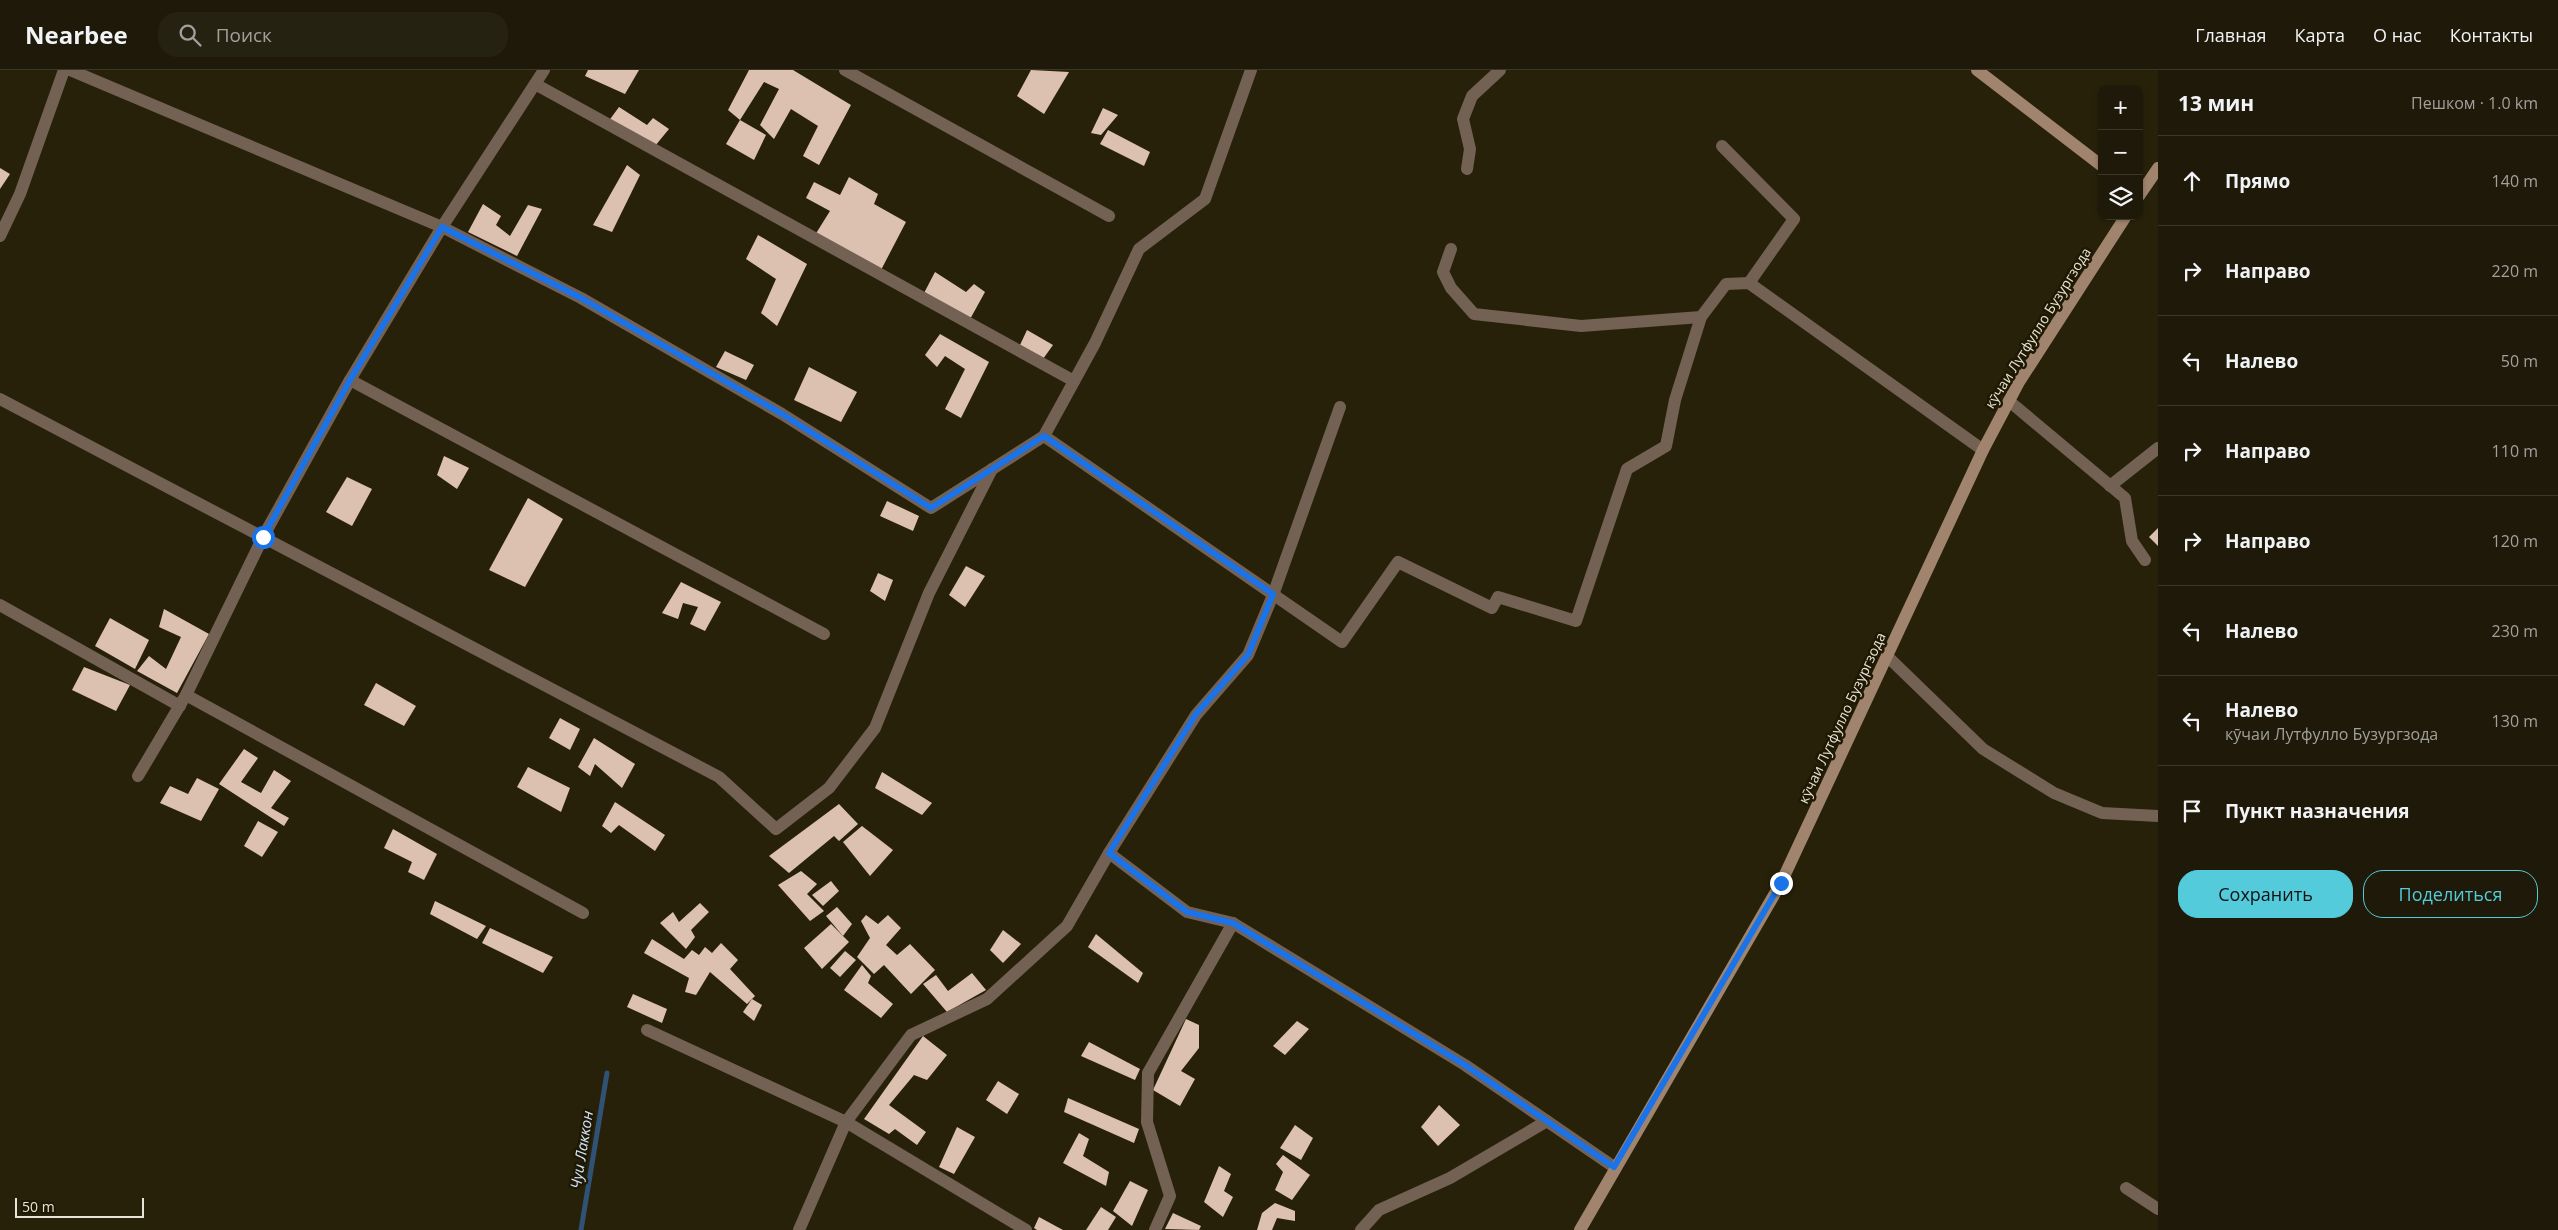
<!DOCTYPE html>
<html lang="ru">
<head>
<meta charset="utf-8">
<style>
	body { margin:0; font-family:"Open Sans",sans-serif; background:#262212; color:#f1f3f6 }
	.controls { position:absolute; right:15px; top:15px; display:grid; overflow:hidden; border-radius:10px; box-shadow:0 1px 4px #0004 }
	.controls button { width:45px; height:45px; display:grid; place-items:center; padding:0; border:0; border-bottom:1px solid #3c3829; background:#1e1908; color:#f1f3f6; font:25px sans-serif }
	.scale { position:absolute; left:15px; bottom:12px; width:129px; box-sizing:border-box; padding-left:5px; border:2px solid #e8e4d5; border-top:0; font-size:14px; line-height:18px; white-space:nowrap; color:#e8e4d5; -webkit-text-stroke:4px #1f1802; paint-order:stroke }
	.stop { position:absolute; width:15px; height:15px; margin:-11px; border:4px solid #1a73e8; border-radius:50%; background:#fff }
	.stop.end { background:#1a73e8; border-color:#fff; box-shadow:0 1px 5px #0008 }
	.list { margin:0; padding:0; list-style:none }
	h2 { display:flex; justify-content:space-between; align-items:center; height:65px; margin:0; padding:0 20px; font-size:21px }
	h2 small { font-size:16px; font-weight:400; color:#a1a09c }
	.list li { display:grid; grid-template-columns:32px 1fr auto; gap:15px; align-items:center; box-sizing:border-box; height:90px; padding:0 20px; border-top:1px solid #3c3829 }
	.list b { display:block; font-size:19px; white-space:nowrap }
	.list p { margin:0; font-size:16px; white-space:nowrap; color:#a1a09c }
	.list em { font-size:16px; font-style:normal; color:#a1a09c }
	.actions { display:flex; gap:10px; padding:15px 20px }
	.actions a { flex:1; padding:11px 0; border:1px solid #53cbdb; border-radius:20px; text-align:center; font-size:18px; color:#53cbdb }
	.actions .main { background:#53cbdb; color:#111 }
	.icon { flex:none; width:28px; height:28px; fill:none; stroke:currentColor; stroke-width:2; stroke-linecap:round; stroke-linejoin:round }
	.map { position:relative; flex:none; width:2158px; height:1160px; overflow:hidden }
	header { display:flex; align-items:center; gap:30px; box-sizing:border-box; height:70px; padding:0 25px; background:#1e1908; border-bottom:1px solid #3c3829 }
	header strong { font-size:24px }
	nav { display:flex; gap:28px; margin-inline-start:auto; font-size:18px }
	.search { width:350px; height:45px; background:#262212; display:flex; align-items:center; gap:12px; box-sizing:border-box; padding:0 18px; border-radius:20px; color:#a1a09c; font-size:19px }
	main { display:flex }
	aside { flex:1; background:#1e1908 }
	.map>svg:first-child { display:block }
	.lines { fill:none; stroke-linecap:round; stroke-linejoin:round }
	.stream { stroke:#305275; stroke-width:5 }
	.building { fill:#ddc1b0 }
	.minor { stroke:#736153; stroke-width:12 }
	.secondary { stroke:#a1846e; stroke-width:12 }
	.route { stroke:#1a73e8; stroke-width:6 }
	.labels { text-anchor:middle; stroke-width:5; stroke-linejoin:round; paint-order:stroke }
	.street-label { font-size:14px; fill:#e8e4d5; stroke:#1f1802 }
	.water-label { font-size:15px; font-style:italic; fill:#d1e7ff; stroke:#1f1802 }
</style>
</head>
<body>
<header>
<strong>Nearbee</strong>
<div class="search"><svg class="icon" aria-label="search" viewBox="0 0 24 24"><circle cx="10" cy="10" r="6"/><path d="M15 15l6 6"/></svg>Поиск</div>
<nav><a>Главная</a><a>Карта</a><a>О нас</a><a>Контакты</a></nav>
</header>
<main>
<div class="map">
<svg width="2158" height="1160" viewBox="0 0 2158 1160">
	<rect width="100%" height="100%" fill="#28210a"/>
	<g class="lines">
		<polyline class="stream" points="581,1160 607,1003"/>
	</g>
	<g class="building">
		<polygon points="588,0 639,0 625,24 585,6"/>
		<polygon points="749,0 793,0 851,35 819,95 803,86 818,56 791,39 774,69 760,55 779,19 764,12 740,50 728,40"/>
		<polygon points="1031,0 1069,2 1044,44 1017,26"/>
		<polygon points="619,37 647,55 653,48 669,59 655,76 608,52"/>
		<polygon points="1103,38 1118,45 1101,65 1091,63"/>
		<polygon points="740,50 766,65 754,90 726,74"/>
		<polygon points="1108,60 1150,82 1144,96 1100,74"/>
		<polygon points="627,95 640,105 612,162 593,155"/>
		<polygon points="0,98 10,104 0,119"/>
		<polygon points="849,107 878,124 874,134 906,152 881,200 815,165 830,141 806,128 814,112 840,125"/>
		<polygon points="483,134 501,146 496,155 510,166 528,135 542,139 517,186 468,162"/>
		<polygon points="758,165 807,194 777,256 761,243 776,209 746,189"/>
		<polygon points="935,202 966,222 974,214 985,222 969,251 923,225"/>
		<polygon points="1027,260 1053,275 1043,289 1020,275"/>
		<polygon points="940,264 989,292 961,348 945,339 965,299 945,286 937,297 925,285"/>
		<polygon points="725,281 754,295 746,310 716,297"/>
		<polygon points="809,297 857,322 841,352 794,330"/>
		<polygon points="444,386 469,398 457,419 437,405"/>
		<polygon points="347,407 372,419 352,456 326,442"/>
		<polygon points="528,428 563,449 525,517 489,500"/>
		<polygon points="887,431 919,446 913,461 880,446"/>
		<polygon points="2158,458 2158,476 2149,467"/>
		<polygon points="966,496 985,506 965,537 949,525"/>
		<polygon points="878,503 893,510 885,531 870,521"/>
		<polygon points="681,512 721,532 705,561 690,554 698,537 683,533 678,549 662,543"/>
		<polygon points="164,539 209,564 177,623 137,601 149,586 166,599 181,567 159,557"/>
		<polygon points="110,548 149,570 135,599 95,576"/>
		<polygon points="84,597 130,615 116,641 72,620"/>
		<polygon points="376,613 416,636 404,656 364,635"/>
		<polygon points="560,648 580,659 570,680 549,668"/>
		<polygon points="594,668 635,694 622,718 595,694 590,706 578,697"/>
		<polygon points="244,679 258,688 241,712 261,723 274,700 291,711 271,738 289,748 284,756 219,714"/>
		<polygon points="528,697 570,718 561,742 517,717"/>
		<polygon points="882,702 932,733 922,745 875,718"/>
		<polygon points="197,708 219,719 201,751 160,733 170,716 188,724"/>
		<polygon points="615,732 665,765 655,781 619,755 611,763 602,756"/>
		<polygon points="839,734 858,754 839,771 834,766 789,803 769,786"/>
		<polygon points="258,751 278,762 262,787 244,776"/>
		<polygon points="862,756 893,780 870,806 843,772"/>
		<polygon points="393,759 437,784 424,810 408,802 412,792 384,778"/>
		<polygon points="801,801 817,814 807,824 824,841 810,851 778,815"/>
		<polygon points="831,811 839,821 823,836 812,825"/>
		<polygon points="435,831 486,856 477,869 430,844"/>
		<polygon points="700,833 709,842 691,860 695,867 686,879 660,853 673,842 679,852"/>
		<polygon points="837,837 852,854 843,866 826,846"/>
		<polygon points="866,845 878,854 888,845 901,858 886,875 897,885 910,874 935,900 911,924 884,895 874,904 857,887 870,868 861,851"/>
		<polygon points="831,854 849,872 822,899 804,878"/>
		<polygon points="490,858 553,887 543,903 482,873"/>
		<polygon points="1003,860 1021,874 1003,893 990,880"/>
		<polygon points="1096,864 1143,903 1138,913 1088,877"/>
		<polygon points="652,869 684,889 692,880 699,885 705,877 712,883 721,873 738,890 730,899 755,926 747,934 710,902 696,925 685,922 689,908 644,883"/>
		<polygon points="845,881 856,890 840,907 830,898"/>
		<polygon points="862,895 871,906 868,913 893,934 881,948 844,920"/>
		<polygon points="972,903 986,920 947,942 923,914 936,905 948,921"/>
		<polygon points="633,924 667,939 662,953 627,937"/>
		<polygon points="752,929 762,935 754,951 743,942"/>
		<polygon points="1186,949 1199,955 1199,978 1181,1001 1195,1009 1180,1036 1153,1020"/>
		<polygon points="1297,951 1309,959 1285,985 1273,976"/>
		<polygon points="923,966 947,985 927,1010 914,1005 889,1035 926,1062 917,1075 895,1059 889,1064 864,1049"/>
		<polygon points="1089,972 1140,999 1135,1010 1081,986"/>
		<polygon points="998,1011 1019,1024 1007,1044 986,1030"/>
		<polygon points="1068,1028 1139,1059 1134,1073 1064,1042"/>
		<polygon points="1439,1035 1460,1055 1438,1076 1421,1057"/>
		<polygon points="1295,1055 1313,1068 1301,1090 1280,1078"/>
		<polygon points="957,1057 975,1067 954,1104 939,1097"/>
		<polygon points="1079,1063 1089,1069 1083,1086 1109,1102 1106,1116 1063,1093"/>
		<polygon points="1283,1085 1310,1105 1292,1130 1275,1120 1283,1102 1276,1094"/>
		<polygon points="1219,1096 1231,1104 1224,1121 1233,1127 1223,1147 1204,1132"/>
		<polygon points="1130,1111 1148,1120 1132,1156 1113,1141"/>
		<polygon points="1275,1133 1295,1141 1295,1151 1277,1148 1272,1160 1257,1160 1262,1143"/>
		<polygon points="1101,1137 1116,1147 1108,1160 1086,1160"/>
		<polygon points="1173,1143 1201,1156 1199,1160 1165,1159"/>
		<polygon points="1039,1147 1063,1160 1037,1160 1034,1158"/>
	</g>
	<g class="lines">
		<g class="minor">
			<polyline points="70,0 442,157 581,228 782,344 931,438 1044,366 1095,273 1139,179 1205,129 1251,0"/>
			<polyline points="845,0 1109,146"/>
			<polyline points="535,14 1074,311"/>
			<polyline points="1722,76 1794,149 1749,213"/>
			<polyline points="1467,99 1470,79 1463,49 1472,26 1500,0"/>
			<polyline points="0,166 20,124 64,0"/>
			<polyline points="1451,179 1443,202 1451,218 1474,244 1581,256 1701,247 1726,214 1749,213 1983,380"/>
			<polyline points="350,310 824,564"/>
			<polyline points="0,329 719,707 776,759 829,718 875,658 929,523 992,399"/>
			<polyline points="2009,331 2125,428 2132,471 2145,490"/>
			<polyline points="1044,366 1342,572 1398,492 1492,538 1498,527 1576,551 1627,399 1666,376 1675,330 1701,247"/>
			<polyline points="2110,416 2158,378"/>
			<polyline points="0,535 180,636"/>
			<polyline points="1887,586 1983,679 2054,723 2102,743 2158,746"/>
			<polyline points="186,625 583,843"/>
			<polyline points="138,706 186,625 263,467 350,310 442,157 544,0"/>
			<polyline points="1109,783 1187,842 1233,853 1465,995 1614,1097"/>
			<polyline points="647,960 846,1052 1026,1160"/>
			<polyline points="2126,1118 2158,1139"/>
			<polyline points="799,1160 846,1052 911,965 987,929 1067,856 1109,783 1196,645 1248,585 1273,525 1340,337"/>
			<polyline points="1155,1160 1170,1126 1147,1052 1148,1003 1233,853"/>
			<polyline points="1361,1160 1379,1140 1450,1108 1547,1051"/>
		</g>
		<g class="secondary">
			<polyline points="1977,0 2102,96"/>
			<polyline points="2139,126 2158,98"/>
			<polyline points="1580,1160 1781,813 1983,380 2019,312 2126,146"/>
		</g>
	</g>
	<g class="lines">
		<polyline class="route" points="263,467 350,310 442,157 581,228 782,344 931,438 1044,366 1273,524 1248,585 1196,644 1109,783 1187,842 1233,853 1465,995 1614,1097 1781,813"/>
	</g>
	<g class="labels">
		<g class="street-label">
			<text transform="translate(2038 258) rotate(-58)" y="5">кӯчаи Лутфулло Бузургзода</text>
			<text transform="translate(1842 648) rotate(-65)" y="5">кӯчаи Лутфулло Бузургзода</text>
		</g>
		<g class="water-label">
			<text transform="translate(582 1080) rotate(-81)" y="5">Чуи Лаккон</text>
		</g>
	</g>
</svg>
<div class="controls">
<button>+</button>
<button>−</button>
<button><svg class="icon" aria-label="layers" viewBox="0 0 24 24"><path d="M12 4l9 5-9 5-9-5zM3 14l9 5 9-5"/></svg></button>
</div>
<div class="scale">50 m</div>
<div class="stop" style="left:263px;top:467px"></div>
<div class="stop end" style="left:1781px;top:813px"></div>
</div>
<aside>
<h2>13 мин<small>Пешком · 1.0 km</small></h2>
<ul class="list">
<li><svg class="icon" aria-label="ahead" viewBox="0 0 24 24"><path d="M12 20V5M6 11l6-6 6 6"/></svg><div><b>Прямо</b></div><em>140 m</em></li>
<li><svg class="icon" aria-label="right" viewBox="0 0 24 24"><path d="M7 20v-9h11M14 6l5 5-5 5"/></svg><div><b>Направо</b></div><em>220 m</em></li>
<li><svg class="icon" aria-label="left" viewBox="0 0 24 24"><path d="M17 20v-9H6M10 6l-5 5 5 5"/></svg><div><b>Налево</b></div><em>50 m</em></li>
<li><svg class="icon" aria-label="right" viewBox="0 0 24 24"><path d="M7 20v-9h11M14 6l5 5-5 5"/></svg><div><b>Направо</b></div><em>110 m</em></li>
<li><svg class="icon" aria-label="right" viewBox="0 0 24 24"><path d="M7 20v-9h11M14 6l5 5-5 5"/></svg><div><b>Направо</b></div><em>120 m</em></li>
<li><svg class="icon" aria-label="left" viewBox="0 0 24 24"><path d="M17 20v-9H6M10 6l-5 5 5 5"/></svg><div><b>Налево</b></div><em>230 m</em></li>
<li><svg class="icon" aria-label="left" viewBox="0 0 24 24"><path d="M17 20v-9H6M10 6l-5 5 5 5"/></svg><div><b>Налево</b><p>кӯчаи Лутфулло Бузургзода</p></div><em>130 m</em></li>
<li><svg class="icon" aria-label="arrive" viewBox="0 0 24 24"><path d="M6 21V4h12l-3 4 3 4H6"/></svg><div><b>Пункт назначения</b></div></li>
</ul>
<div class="actions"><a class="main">Сохранить</a><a>Поделиться</a></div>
</aside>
</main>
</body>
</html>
